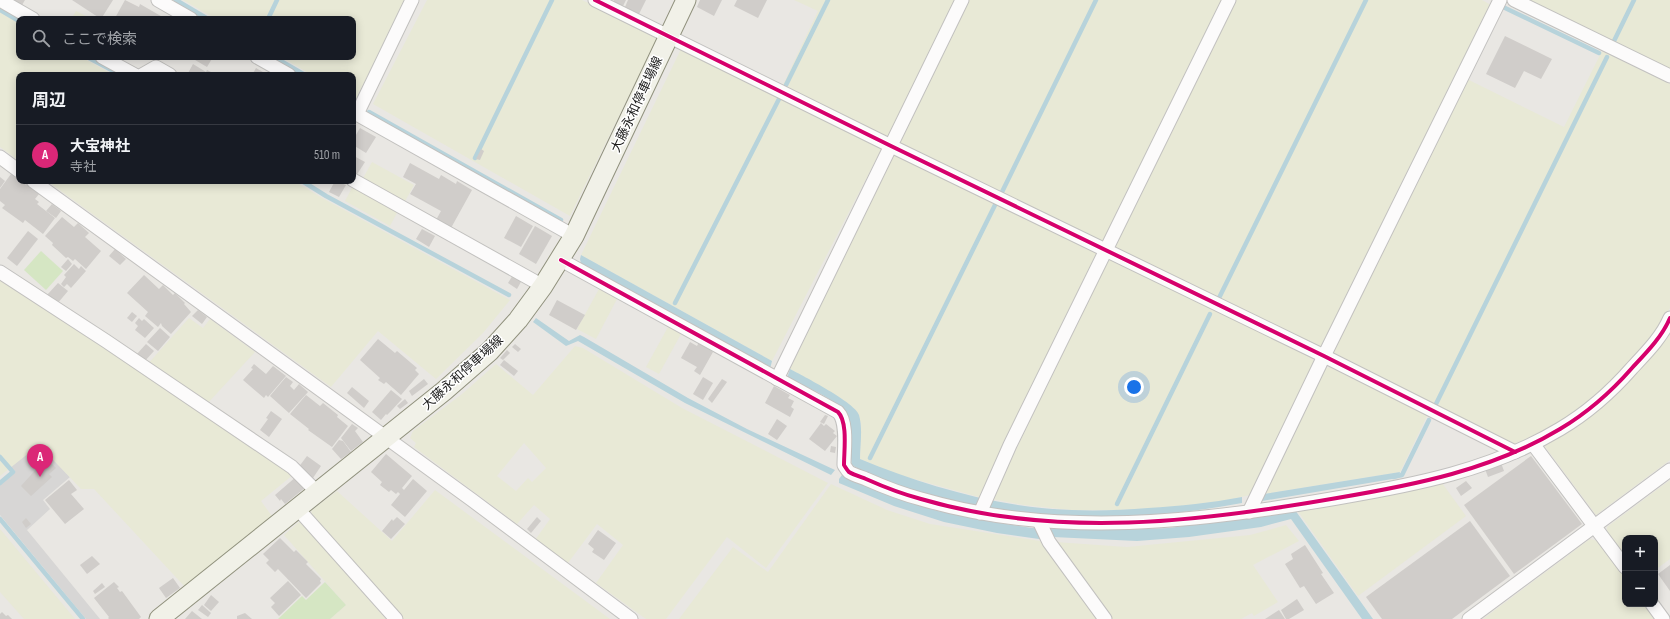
<!DOCTYPE html>
<html lang="ja">
<head>
<meta charset="utf-8">
<style>
	body { margin:0; font-family:"Sofia Sans Condensed","Noto Sans JP",sans-serif; background:#242831; color:#f1f3f6 }
	.controls { position:absolute; right:12px; bottom:12px; display:grid; overflow:hidden; border-radius:8px; box-shadow:0 2px 10px #0003 }
	.controls button { width:36px; height:36px; display:grid; place-items:center; padding:0; border:0; border-bottom:1px solid #363941; background:#171b24; color:#f1f3f6; font:20px sans-serif }
	.you { position:absolute; left:1134px; top:387px; width:14px; height:14px; margin:-10px; border:3px solid #fff; border-radius:50%; background:#1a73e8; box-shadow:0 0 0 6px #1a73e833 }
	.badge { display:grid; place-items:center; width:26px; height:26px; border-radius:50%; background:#db2777; color:#fff; font-size:13px; font-weight:700 }
	.pin { position:absolute; translate:-50% -33px; filter:drop-shadow(0 1px 2px #0008) }
	.pin::after { content:''; position:absolute; top:21px; width:14px; height:12px; background:inherit; clip-path:polygon(0 0,100% 0,50% 100%) }
	.list { margin:0; padding:0; list-style:none }
	h2 { display:flex; justify-content:space-between; align-items:center; height:52px; margin:0; padding:0 16px; font-size:17px }
	h2 small { font-size:13px; font-weight:400; color:#9ea1a6 }
	.list li { display:grid; grid-template-columns:26px 1fr auto; gap:12px; align-items:center; box-sizing:border-box; height:60px; padding:0 16px; border-top:1px solid #363941 }
	.list b { display:block; font-size:15px; white-space:nowrap }
	.list p { margin:0; font-size:13px; white-space:nowrap; color:#9ea1a6 }
	.list em { font-size:13px; font-style:normal; color:#9ea1a6 }
	.icon { flex:none; width:22px; height:22px; fill:none; stroke:currentColor; stroke-width:2; stroke-linecap:round; stroke-linejoin:round }
	.map { position:relative; flex:none; width:1670px; height:619px; overflow:hidden }
	.search { position:absolute; background:#171b24; box-shadow:0 2px 10px #0003; left:16px; top:16px; width:340px; height:44px; display:flex; align-items:center; gap:10px; box-sizing:border-box; padding:0 14px; border-radius:8px; color:#9ea1a6; font-size:15px }
	.panel { position:absolute; background:#171b24; box-shadow:0 2px 10px #0003; left:16px; top:72px; width:340px; height:112px; border-radius:8px }
	.map>svg:first-child { display:block }
	.religious { fill:#d7d6d5 }
	.farmland { fill:#e8e9d6; fill-rule:evenodd }
	.grass { fill:#d5e6c3 }
	.water { fill:#b7d3db }
	.lines { fill:none; stroke-linecap:round; stroke-linejoin:round }
	.stream { stroke:#b7d3db; stroke-width:4.5 }
	.building { fill:#d0cdca }
	.minor-casing { stroke:#c2c1bf; stroke-width:15 }
	.secondary-casing { stroke:#90917d; stroke-width:21 }
	.minor { stroke:#fcfbfb; stroke-width:13 }
	.secondary { stroke:#f1f1e8; stroke-width:19 }
	.cycleway-casing { stroke:#fff; stroke-width:6 }
	.cycleway { stroke:#d6006c; stroke-width:4 }
	.labels { text-anchor:middle; stroke-width:3; stroke-linejoin:round; paint-order:stroke }
	.street-label { font-size:13px; fill:#1b1b1b; stroke:#fff }
</style>
</head>
<body>
<div class="map">
<svg width="1670" height="619" viewBox="0 0 1670 619">
	<rect width="100%" height="100%" fill="#e9e7e3"/>
	<polygon class="religious" points="39,445 70,477 43,500 50,509 27,530 100,619 86,619 0,515 0,485 15,471 10,467"/>
	<g class="farmland">
		<polygon points="183,0 405,0 355,101 353,99 353,75 312,75 281,57 353,57 353,19 216,19"/>
		<polygon points="427,0 582,0 658,36 570,216 373,104"/>
		<polygon points="794,0 956,0 889,136 880,135 782,87 818,11"/>
		<polygon points="969,0 1224,0 1106,241 1099,243 898,145"/>
		<polygon points="1236,0 1482,0 1491,5 1323,345 1317,349 1116,251 1115,244"/>
		<polygon points="1526,0 1670,0 1670,70"/>
		<polygon points="76,11 92,19 71,19"/>
		<polygon points="0,12 19,23 19,57 81,57 114,75 19,75 19,161 0,147"/>
		<polygon points="682,47 880,144 881,150 772,361 581,255"/>
		<polygon points="1602,51 1670,84 1670,308 1658,329 1641,350 1591,402 1556,425 1512,445 1336,360 1333,352 1467,79 1564,127"/>
		<polygon points="894,152 1098,252 1100,258 985,490 979,497 896,474 860,459 861,423 842,399 790,369"/>
		<polygon points="372,162 414,185 403,205 361,182"/>
		<polygon points="47,181 294,181 324,199 510,300 483,333 436,379 378,331 331,387"/>
		<polygon points="354,184 399,209 390,226 345,201"/>
		<polygon points="1114,259 1312,356 1315,365 1250,495 1223,501 1172,507 1118,510 1071,510 1024,505 992,499 1107,262"/>
		<polygon points="0,276 294,474 261,501 274,519 185,587 94,489 81,489 39,445 0,476"/>
		<polygon points="599,289 617,299 596,339 577,329"/>
		<polygon points="189,318 203,328 210,319 255,352 206,405 146,366"/>
		<polygon points="668,327 681,334 659,374 646,367"/>
		<polygon points="1670,332 1670,460 1596,515 1543,444 1620,389 1644,364"/>
		<path d="M575,346L583,348L682,408L828,483L766,568L727,537L666,619H646L596,583L623,545L597,524L568,563L535,540L550,519L534,505L517,524L414,447L416,443L410,438L413,431L462,394L496,364L533,395ZM524,443L546,468L532,482L528,478L516,491L497,476Z"/>
		<polygon points="1332,366 1428,414 1400,472 1264,494 1323,370"/>
		<polygon points="1670,480 1670,559 1655,570 1655,538 1625,538 1625,559 1607,535 1607,527"/>
		<polygon points="1442,483 1466,516 1358,596 1297,510"/>
		<polygon points="831,484 887,510 930,524 1040,541 1098,619 679,619 733,547 768,572"/>
		<polygon points="435,490 610,619 402,619 310,516 312,510 337,491 392,541"/>
		<polygon points="300,521 386,619 330,619 346,605 284,535"/>
		<polygon points="1286,525 1299,541 1253,565 1278,602 1254,616 1252,613 1241,619 1111,619 1055,542 1127,547 1250,535"/>
		<polygon points="0,529 75,619 24,619 0,592"/>
		<polygon points="1590,539 1598,541 1625,578 1625,604 1644,604 1655,619 1483,619"/>
	</g>
	<g class="grass">
		<polygon points="41,251 63,271 46,290 24,270"/>
		<polygon points="325,582 346,605 330,619 278,619 302,596 306,600"/>
	</g>
	<g class="water">
		<polygon points="581,255 772,361 770,369 581,264 580,259"/>
		<polygon points="536,318 569,341 580,335 584,337 688,398 747,429 835,470 831,475 685,403 578,341 566,346 533,322"/>
		<path d="M790,369C803,376 856,403 859,415C863,429 860,445 860,459C925,486 1001,508 1072,510C1098,511 1123,510 1148,508C1180,506 1211,503 1242,497V503C1225,506 1208,509 1191,511C1104,523 1000,516 917,491C895,484 871,477 852,465C849,451 853,434 850,422C845,401 805,387 787,378Z"/>
		<polygon points="1400,472 1398,478 1262,501 1264,494"/>
		<polygon points="842,475 894,498 938,511 993,522 1032,528 1118,530 1169,528 1295,510 1373,619 1362,619 1291,519 1261,527 1189,537 1137,541 1053,537 1039,539 997,533 944,522 894,506 839,483 839,479"/>
	</g>
	<g class="lines">
		<g class="stream">
			<polyline points="176,0 208,19"/>
			<polyline points="1503,7 1599,53"/>
			<polyline points="0,10 19,21"/>
			<polyline points="268,19 277,0"/>
			<polyline points="1614,41 1634,0"/>
			<polyline points="87,57 121,75"/>
			<polyline points="274,57 305,75"/>
			<polyline points="786,85 828,0"/>
			<polyline points="369,112 561,220"/>
			<polyline points="475,158 552,0"/>
			<polyline points="302,181 326,196 509,295"/>
			<polyline points="1002,192 1096,0"/>
			<polyline points="1219,298 1366,0"/>
			<polyline points="675,303 779,99"/>
			<polyline points="1435,406 1607,57"/>
			<polyline points="0,457 13,472 0,483"/>
			<polyline points="870,458 995,205"/>
			<polyline points="1393,477 1402,475 1429,420"/>
			<polyline points="1117,504 1210,314"/>
			<polyline points="0,519 83,619"/>
		</g>
	</g>
	<g class="building">
		<polygon points="13,0 25,0 22,5"/>
		<polygon points="72,0 113,0 101,19"/>
		<polygon points="125,0 139,7 140,4 166,19 116,19 115,18"/>
		<polygon points="614,0 626,0 623,6 613,2"/>
		<polygon points="628,0 646,0 639,14 625,7"/>
		<polygon points="700,0 722,0 714,16 697,7"/>
		<polygon points="737,0 767,0 758,18 734,6"/>
		<polygon points="1505,36 1552,59 1541,79 1524,71 1515,88 1486,74"/>
		<polygon points="190,57 213,57 207,67"/>
		<polygon points="193,64 206,72 207,70 213,73 212,75 187,75"/>
		<polygon points="256,68 268,75 252,75"/>
		<polygon points="360,128 376,137 366,153 353,145 353,140"/>
		<polygon points="481,149 484,151 480,160 476,159"/>
		<polygon points="354,156 365,162 354,179 353,179 353,159"/>
		<polygon points="410,163 439,179 441,175 456,184 457,181 472,190 451,228 436,220 441,211 410,194 416,184 403,177"/>
		<polygon points="11,174 39,194 35,199 39,202 37,204 55,218 43,234 25,220 23,223 2,208 5,205 0,201 0,189"/>
		<polygon points="0,177 5,181 0,188"/>
		<polygon points="335,181 346,185 339,197 329,192"/>
		<polygon points="52,204 61,211 56,218 46,211"/>
		<polygon points="516,216 533,226 521,247 504,238"/>
		<polygon points="62,217 74,227 78,223 89,233 85,237 101,251 86,269 75,259 73,261 68,257 66,258 52,245 53,243 45,236"/>
		<polygon points="535,226 552,236 536,264 519,254"/>
		<polygon points="422,229 435,236 429,247 416,239"/>
		<polygon points="28,231 38,239 17,266 7,258"/>
		<polygon points="115,249 126,259 120,265 109,256"/>
		<polygon points="68,259 72,264 66,271 61,267"/>
		<polygon points="74,264 79,269 81,266 86,271 71,288 67,284 64,287 61,284 66,277 64,275"/>
		<polygon points="144,275 159,289 163,285 173,295 175,293 185,303 184,304 191,312 171,334 162,326 161,323 158,327 145,316 148,312 127,293"/>
		<polygon points="513,275 522,280 517,289 508,283"/>
		<polygon points="58,283 68,291 57,304 47,295"/>
		<polygon points="557,300 585,315 576,330 549,315"/>
		<polygon points="198,310 207,317 202,324 192,316"/>
		<polygon points="132,312 137,316 132,322 127,318"/>
		<polygon points="139,318 142,321 144,319 154,328 145,338 135,330 138,326 135,323"/>
		<polygon points="160,328 170,337 158,351 147,342"/>
		<polygon points="378,339 395,353 397,351 417,368 415,370 419,374 401,395 386,382 384,384 378,380 380,378 360,360"/>
		<polygon points="690,342 697,346 699,342 713,352 700,375 694,371 697,367 681,358"/>
		<polygon points="146,344 154,351 144,362 136,355"/>
		<polygon points="515,344 521,349 518,352 512,347"/>
		<polygon points="507,350 510,353 503,360 500,358"/>
		<polygon points="504,360 518,371 514,376 500,365"/>
		<polygon points="254,364 266,374 273,366 286,376 268,397 266,395 264,398 243,380 253,369 251,368"/>
		<polygon points="286,377 293,382 290,386 294,390 299,384 308,392 289,413 270,396"/>
		<polygon points="703,377 713,383 703,400 693,394"/>
		<polygon points="424,379 428,384 412,396 409,391"/>
		<polygon points="722,379 727,382 712,403 708,399"/>
		<polygon points="774,386 790,395 788,398 794,401 791,407 794,409 790,417 765,403"/>
		<polygon points="352,387 369,401 364,408 347,393"/>
		<polygon points="391,390 402,399 392,410 387,415 386,414 381,420 372,412"/>
		<polygon points="306,395 320,406 323,403 338,415 337,417 348,426 332,447 308,430 309,429 290,414"/>
		<polygon points="405,399 408,403 400,409 397,406"/>
		<polygon points="271,411 282,419 269,437 260,430 268,419 266,418"/>
		<polygon points="825,415 828,416 824,424 820,422"/>
		<polygon points="777,419 787,426 777,440 768,434"/>
		<polygon points="821,423 824,426 826,424 835,431 833,433 837,436 825,451 809,439"/>
		<polygon points="352,424 358,428 355,431 363,442 351,451 341,438"/>
		<polygon points="339,440 343,441 351,452 341,459 332,449"/>
		<polygon points="831,446 836,447 835,453 830,452"/>
		<polygon points="386,454 412,476 402,488 404,490 413,479 427,491 405,517 391,505 400,494 398,492 396,494 391,490 389,492 380,485 382,482 371,472"/>
		<polygon points="307,456 321,466 313,478 298,468"/>
		<polygon points="1531,456 1582,524 1514,574 1464,505"/>
		<polygon points="49,461 56,468 49,474 52,477 31,496 21,486 40,465 42,467"/>
		<polygon points="1501,463 1504,471 1488,477 1485,469"/>
		<polygon points="297,476 306,487 285,504 281,499 280,501 275,495"/>
		<polygon points="69,480 77,490 71,494 84,509 65,524 45,500"/>
		<polygon points="1466,481 1472,488 1461,496 1456,488"/>
		<polygon points="397,517 405,524 391,539 382,531 392,519 393,521"/>
		<polygon points="537,517 541,521 531,533 527,529"/>
		<polygon points="26,518 31,524 26,528 22,522"/>
		<polygon points="1470,521 1510,576 1452,619 1382,619 1366,597"/>
		<polygon points="598,530 616,543 604,560 592,552 594,549 588,544"/>
		<polygon points="280,538 294,552 296,550 308,562 306,564 321,579 320,581 321,583 306,598 278,569 275,572 266,563 269,560 263,554"/>
		<polygon points="1305,545 1323,573 1321,574 1334,593 1316,604 1304,586 1300,588 1285,564 1293,559 1291,554"/>
		<polygon points="92,556 100,564 87,574 80,565"/>
		<polygon points="1670,565 1670,591 1658,574"/>
		<polygon points="173,578 180,588 166,598 159,588"/>
		<polygon points="288,581 301,595 279,616 271,607 275,603 270,598"/>
		<polygon points="114,582 119,587 117,588 120,592 122,591 141,617 139,619 109,619 108,618 109,617 94,598"/>
		<polygon points="102,583 105,587 95,594 93,591"/>
		<polygon points="211,595 219,602 211,611 204,605"/>
		<polygon points="1297,599 1304,610 1289,619 1286,619 1281,610"/>
		<polygon points="202,605 211,613 208,617 198,610"/>
		<polygon points="1279,610 1285,619 1265,619"/>
		<polygon points="192,611 202,619 185,619"/>
		<polygon points="2,612 6,616 8,615 12,619 0,619 0,614"/>
		<polygon points="245,613 252,619 237,619 237,616"/>
	</g>
	<g class="lines">
		<g class="minor-casing">
			<g id="minor">
				<polyline points="0,0 33,19"/>
				<polyline points="158,0 191,19"/>
				<polyline points="595,0 891,146 1324,356 1515,452"/>
				<polyline points="1514,0 1670,76"/>
				<polyline points="102,57 135,75"/>
				<polyline points="257,57 289,75"/>
				<polyline points="142,75 156,67 170,75"/>
				<polyline points="353,112 574,236"/>
				<polyline points="357,114 412,0"/>
				<polyline points="0,157 19,171"/>
				<polyline points="353,180 543,286"/>
				<polyline points="33,181 472,500 631,619"/>
				<path d="M561,260L838,412C848,422 844,451 844,465C846,468 847,470 849,472C854,475 861,477 866,479C884,487 902,494 921,499C1057,539 1200,522 1337,498C1414,485 1492,470 1560,429C1587,413 1611,392 1632,368C1646,353 1662,337 1670,318"/>
				<polyline points="0,272 106,341 292,467 317,492"/>
				<polyline points="777,379 962,0"/>
				<polyline points="1533,444 1625,567"/>
				<polyline points="297,508 396,619"/>
				<polyline points="1249,512 1324,356 1500,0"/>
				<polyline points="980,513 1010,445 1229,0"/>
				<polyline points="1039,521 1049,542 1105,619"/>
				<polyline points="1652,604 1663,619"/>
				<polyline points="1469,619 1670,470"/>
			</g>
		</g>
		<g class="secondary-casing">
			<polyline id="secondary" points="159,619 444,391 490,351 518,320 543,286 574,236 686,0"/>
		</g>
		<use href="#minor" class="minor"/>
		<use href="#secondary" class="secondary"/>
		<g class="cycleway-casing">
			<g id="cycleway">
				<polyline points="595,0 891,146 1324,356 1515,452"/>
				<path d="M561,260L838,412C848,422 844,451 844,465C846,468 847,470 849,472C854,475 861,477 866,479C884,487 902,494 921,499C1057,539 1200,522 1337,498C1414,485 1492,470 1560,429C1587,413 1611,392 1632,368C1646,353 1662,337 1670,318"/>
			</g>
		</g>
		<use href="#cycleway" class="cycleway"/>
	</g>
	<g class="labels">
		<g class="street-label">
			<text transform="translate(636 104) rotate(-65)" y="5">大藤永和停車場線</text>
			<text transform="translate(462 372) rotate(-42)" y="5">大藤永和停車場線</text>
		</g>
	</g>
</svg>
<div class="controls">
<button>+</button>
<button>−</button>
</div>
<div class="you"></div>
<div class="pin badge" style="left:40px;top:477px">A</div>
<div class="search"><svg class="icon" aria-label="search" viewBox="0 0 24 24"><circle cx="10" cy="10" r="6"/><path d="M15 15l6 6"/></svg>ここで検索</div>
<section class="panel">
<h2>周辺<small></small></h2>
<ul class="list">
<li><span class="badge">A</span><div><b>大宝神社</b><p>寺社</p></div><em>510 m</em></li>
</ul>
</section>
</div>
</body>
</html>
